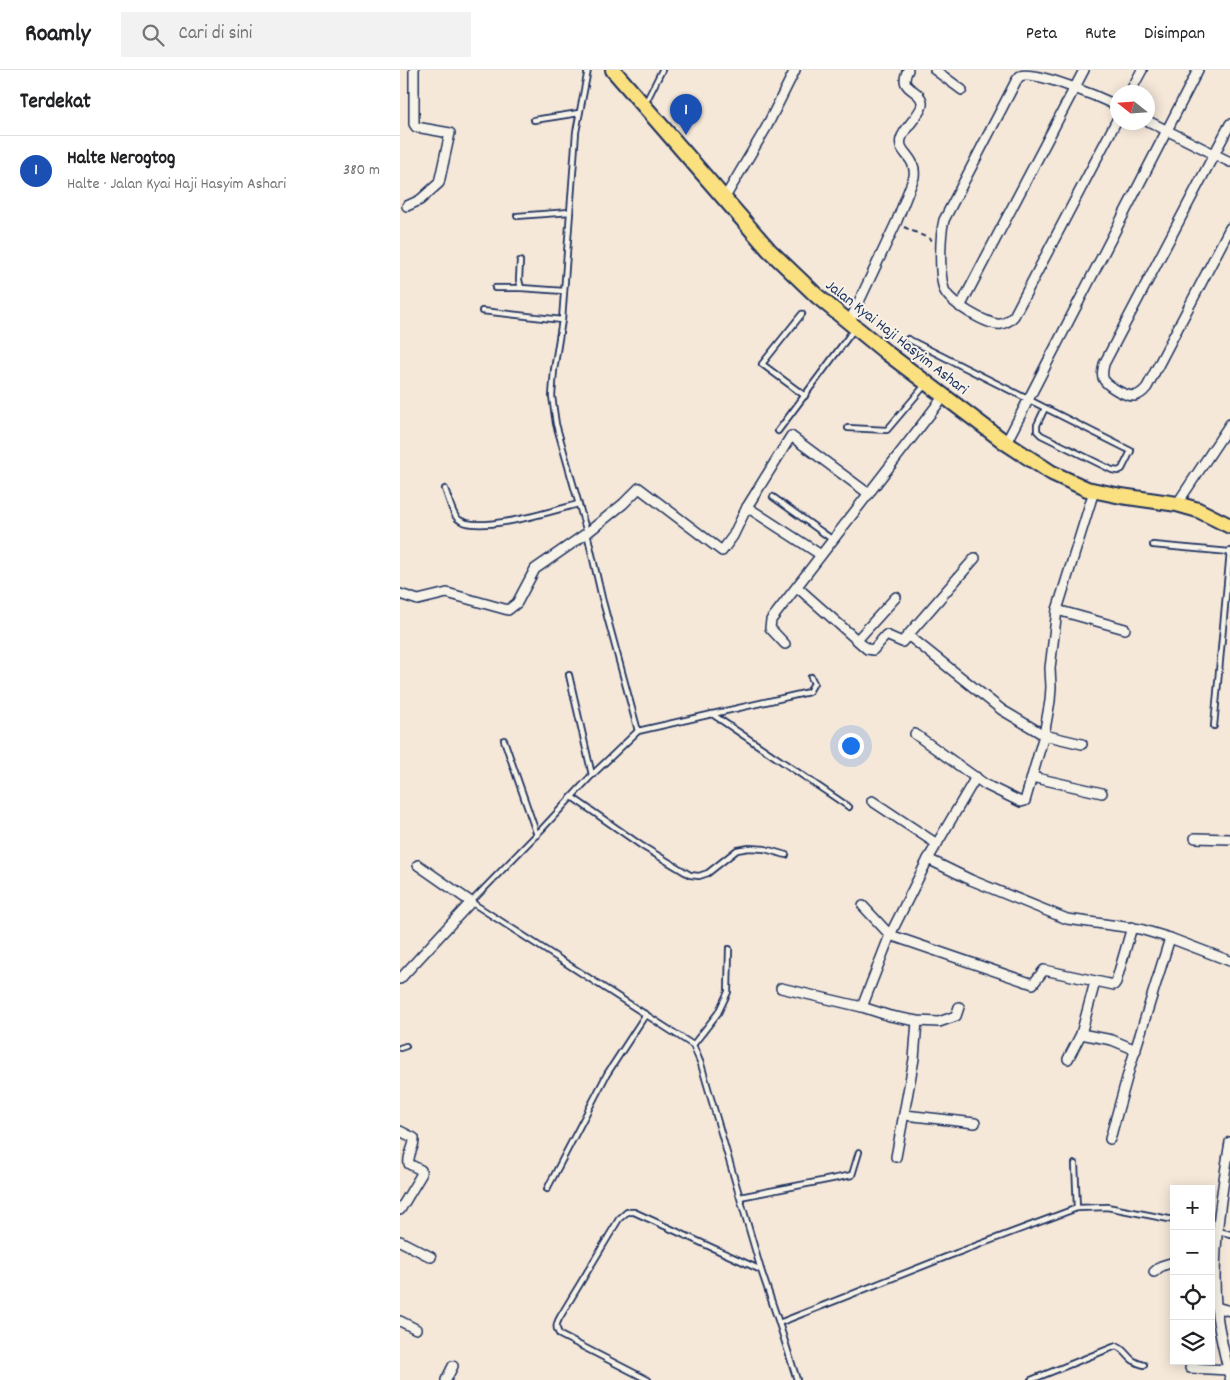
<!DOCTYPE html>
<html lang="id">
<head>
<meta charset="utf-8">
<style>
	body { margin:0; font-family:Dekko,sans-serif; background:#f2f2f2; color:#202124 }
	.controls { position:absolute; right:15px; bottom:15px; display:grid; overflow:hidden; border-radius:0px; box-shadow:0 2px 12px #0003 }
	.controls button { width:45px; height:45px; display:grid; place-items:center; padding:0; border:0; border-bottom:1px solid #e0e0e0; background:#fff; color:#202124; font:25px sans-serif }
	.compass { position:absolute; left:710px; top:15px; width:45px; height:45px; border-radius:50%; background:#fff; box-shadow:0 2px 12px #0003; rotate:287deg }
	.you { position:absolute; left:450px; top:675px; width:18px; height:18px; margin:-12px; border:4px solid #fff; border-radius:50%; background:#1a73e8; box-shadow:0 0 0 8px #1a73e833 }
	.badge { display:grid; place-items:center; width:32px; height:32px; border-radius:50%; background:#c8321e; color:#fff; font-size:16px; font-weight:700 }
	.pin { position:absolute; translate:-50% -41px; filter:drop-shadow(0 1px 2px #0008) }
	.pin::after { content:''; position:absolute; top:26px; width:18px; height:15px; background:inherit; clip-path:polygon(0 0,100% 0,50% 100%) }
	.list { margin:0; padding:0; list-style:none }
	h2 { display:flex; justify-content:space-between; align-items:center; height:65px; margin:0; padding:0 20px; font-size:21px }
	h2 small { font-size:16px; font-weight:400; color:#757577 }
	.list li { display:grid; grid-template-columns:32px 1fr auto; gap:15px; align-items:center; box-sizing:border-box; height:70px; padding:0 20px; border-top:1px solid #e0e0e0 }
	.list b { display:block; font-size:19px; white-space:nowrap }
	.list p { margin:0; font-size:16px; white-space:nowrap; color:#757577 }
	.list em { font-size:16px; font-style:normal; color:#757577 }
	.icon { flex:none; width:28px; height:28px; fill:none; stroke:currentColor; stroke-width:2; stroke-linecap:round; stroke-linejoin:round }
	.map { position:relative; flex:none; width:830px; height:1310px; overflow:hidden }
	header { display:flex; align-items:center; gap:30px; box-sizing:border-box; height:70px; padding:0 25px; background:#fff; border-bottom:1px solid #e0e0e0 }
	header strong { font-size:24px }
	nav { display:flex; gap:28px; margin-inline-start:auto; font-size:18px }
	.search { width:350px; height:45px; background:#f2f2f2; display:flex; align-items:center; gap:12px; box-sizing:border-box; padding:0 18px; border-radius:0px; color:#757577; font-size:19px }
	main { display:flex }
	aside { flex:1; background:#fff }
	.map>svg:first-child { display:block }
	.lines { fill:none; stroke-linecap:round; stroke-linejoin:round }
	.lane-casing { stroke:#1b2f5e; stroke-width:8 }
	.street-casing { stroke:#1b2f5e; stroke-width:12 }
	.primary-casing { stroke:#1b2f5e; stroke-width:18 }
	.path { stroke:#1b2f5e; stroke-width:2; stroke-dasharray:5 4; stroke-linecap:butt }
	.lane { stroke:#f7f3e8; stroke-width:4.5 }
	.street { stroke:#f7f3e8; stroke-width:9 }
	.primary { stroke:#fbe080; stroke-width:14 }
	.labels { text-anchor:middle; stroke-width:4; stroke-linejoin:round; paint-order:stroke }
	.street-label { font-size:16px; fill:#1b2f5e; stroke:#f7f3e8 }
</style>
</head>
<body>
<header>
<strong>Roamly</strong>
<div class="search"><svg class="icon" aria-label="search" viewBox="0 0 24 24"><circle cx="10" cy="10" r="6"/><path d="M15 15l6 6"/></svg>Cari di sini</div>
<nav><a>Peta</a><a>Rute</a><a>Disimpan</a></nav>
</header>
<main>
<aside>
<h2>Terdekat<small></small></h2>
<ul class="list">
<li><span class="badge" style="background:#1a4fb4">1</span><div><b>Halte Nerogtog</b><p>Halte · Jalan Kyai Haji Hasyim Ashari</p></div><em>380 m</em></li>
</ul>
</aside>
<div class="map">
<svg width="830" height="1310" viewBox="0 0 830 1310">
	<rect width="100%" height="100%" fill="#f5e8d9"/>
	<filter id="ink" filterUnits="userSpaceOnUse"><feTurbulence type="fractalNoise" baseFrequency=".02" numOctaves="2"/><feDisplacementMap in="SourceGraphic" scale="10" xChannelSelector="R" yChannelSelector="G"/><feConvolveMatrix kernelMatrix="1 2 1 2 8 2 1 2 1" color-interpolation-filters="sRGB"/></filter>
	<g filter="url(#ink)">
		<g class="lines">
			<g class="lane-casing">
				<g id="lane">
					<polyline points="188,0 176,62 162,250 154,300 152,326 156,354 187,463 202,528 238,661"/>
					<polyline points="245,34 262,0"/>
					<polyline points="134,50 179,43"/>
					<polyline points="117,146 170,142"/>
					<polyline points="120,191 119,210 121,218"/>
					<polyline points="95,218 121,218 164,221"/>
					<polyline points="82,241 162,250"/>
					<polyline points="402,244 362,294 405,326"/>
					<polyline points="508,269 731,381 722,399 718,401 712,400 641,365 637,361 637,355 645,338"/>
					<polyline points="448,358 487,360 526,314"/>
					<polyline points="378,361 455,258"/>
					<path d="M45,419C48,426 52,443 57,448C74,466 155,440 178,434"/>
					<polyline points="373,427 433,470"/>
					<polyline points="753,475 830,482"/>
					<polyline points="169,605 192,705"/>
					<polyline points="312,644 449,737"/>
					<polyline points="814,656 830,481"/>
					<polyline points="104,670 137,765"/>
					<polyline points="172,727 242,776 290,805 299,806 308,803 337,780 349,778 365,779 386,785"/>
					<polyline points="293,975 318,943 328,922 329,879"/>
					<polyline points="0,978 6,976"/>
					<polyline points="675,1094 677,1138"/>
					<polyline points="147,1119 207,1004 246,944"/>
					<polyline points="340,1127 452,1105 459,1082"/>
					<polyline points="811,1159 830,1164"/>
					<polyline points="379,1253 361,1200 301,994 293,975 71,832 141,760 192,705 238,661 409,622 414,613 411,607"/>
					<path d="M248,1310L160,1265C155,1258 156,1254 160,1247L219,1149L227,1142H234L361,1200"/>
					<polyline points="397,1310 379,1253 546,1187 677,1138 707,1137 774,1150"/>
					<path d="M631,1310L716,1276C728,1280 726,1291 744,1295"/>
				</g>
			</g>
			<g class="street-casing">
				<g id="street">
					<polyline points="535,0 562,20"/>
					<polyline points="730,22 742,0"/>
					<path d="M718,36C701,28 636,0 620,6C618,8 616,11 615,13L544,150C540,165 539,204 544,219C548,232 588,256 601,254C607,253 610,250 614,246L718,48"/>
					<polyline points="748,51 830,92"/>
					<path d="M830,54L704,294C703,300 701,305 704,310C709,317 725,326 734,326C740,325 744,321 747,317L830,158"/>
					<polyline points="324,129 366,58 395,0"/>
					<polyline points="7,136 20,130 39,113 50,63 16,57 14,54 14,0"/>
					<polyline points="560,237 684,0"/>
					<path d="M449,253L496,153L514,107C517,86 497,83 501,69C504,57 524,42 522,32C520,18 497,21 508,0"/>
					<polyline points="606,373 798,0"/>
					<polyline points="777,434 830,354"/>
					<polyline points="347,437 421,485"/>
					<polyline points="397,517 467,579 473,580 486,565 502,572 575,488"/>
					<polyline points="0,524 18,530 47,523 108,540 117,533 135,499 187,463 223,434 239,418 322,481 333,466 347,437 391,366 469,424"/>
					<polyline points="657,540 725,559"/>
					<polyline points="509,566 602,640 644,665 682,674"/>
					<polyline points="458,569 496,527"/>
					<polyline points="385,574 370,558 371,550 544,326"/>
					<polyline points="515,664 586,715 621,732 625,731 644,665 650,631 651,617 650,598 657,540 694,421"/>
					<polyline points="632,707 702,723"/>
					<polyline points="472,731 537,774"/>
					<polyline points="795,768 830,769"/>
					<polyline points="528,789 571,810 667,849 740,859 770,868 830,891"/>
					<polyline points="463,836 490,865 633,914 644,900 714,915 716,912 732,857"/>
					<polyline points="0,909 71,832 18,795"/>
					<polyline points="381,918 462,937 490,946 517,951 539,952 556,946 559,937"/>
					<polyline points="462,937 490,865 528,789 576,707"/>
					<polyline points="681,964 712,970 736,980"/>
					<polyline points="668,989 681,964 695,912"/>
					<polyline points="505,1045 575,1053"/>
					<path d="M0,1061L14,1068C15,1077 7,1085 9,1094L21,1100V1105L0,1140"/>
					<polyline points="710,1069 730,997 770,868"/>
					<path d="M830,1072C821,1126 812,1182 816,1236C818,1260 825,1285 830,1308"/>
					<polyline points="496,1087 514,989 517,951"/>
					<polyline points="0,1171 31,1187"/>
					<polyline points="754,1202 761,1196 774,1192"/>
					<polyline points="816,1237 830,1241"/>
					<polyline points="0,1251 16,1259"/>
					<polyline points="790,1298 828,1300"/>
					<polyline points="46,1310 53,1296"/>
				</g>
			</g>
			<g class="primary-casing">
				<polyline id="primary" points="213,0 369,180 417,226 487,283 606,373 652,403 687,419 721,426 777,434 798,440 830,456"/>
			</g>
			<polyline class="path" points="504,157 532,170"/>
			<use href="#lane" class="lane"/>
			<use href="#street" class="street"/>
			<use href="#primary" class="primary"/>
		</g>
	</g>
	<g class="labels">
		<g class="street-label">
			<text transform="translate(498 266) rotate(38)" y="6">Jalan Kyai Haji Hasyim Ashari</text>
		</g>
	</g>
</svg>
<div class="controls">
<button>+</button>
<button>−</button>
<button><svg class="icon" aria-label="locate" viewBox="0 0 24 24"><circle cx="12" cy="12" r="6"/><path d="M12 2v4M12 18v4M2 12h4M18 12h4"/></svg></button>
<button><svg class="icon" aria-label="layers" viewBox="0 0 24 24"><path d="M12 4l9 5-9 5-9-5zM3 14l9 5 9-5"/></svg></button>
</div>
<svg class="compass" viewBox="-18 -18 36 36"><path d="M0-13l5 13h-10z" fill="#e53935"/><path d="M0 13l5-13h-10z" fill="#757577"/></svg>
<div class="you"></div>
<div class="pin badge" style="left:286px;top:65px;background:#1a4fb4">1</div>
</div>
</main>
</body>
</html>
